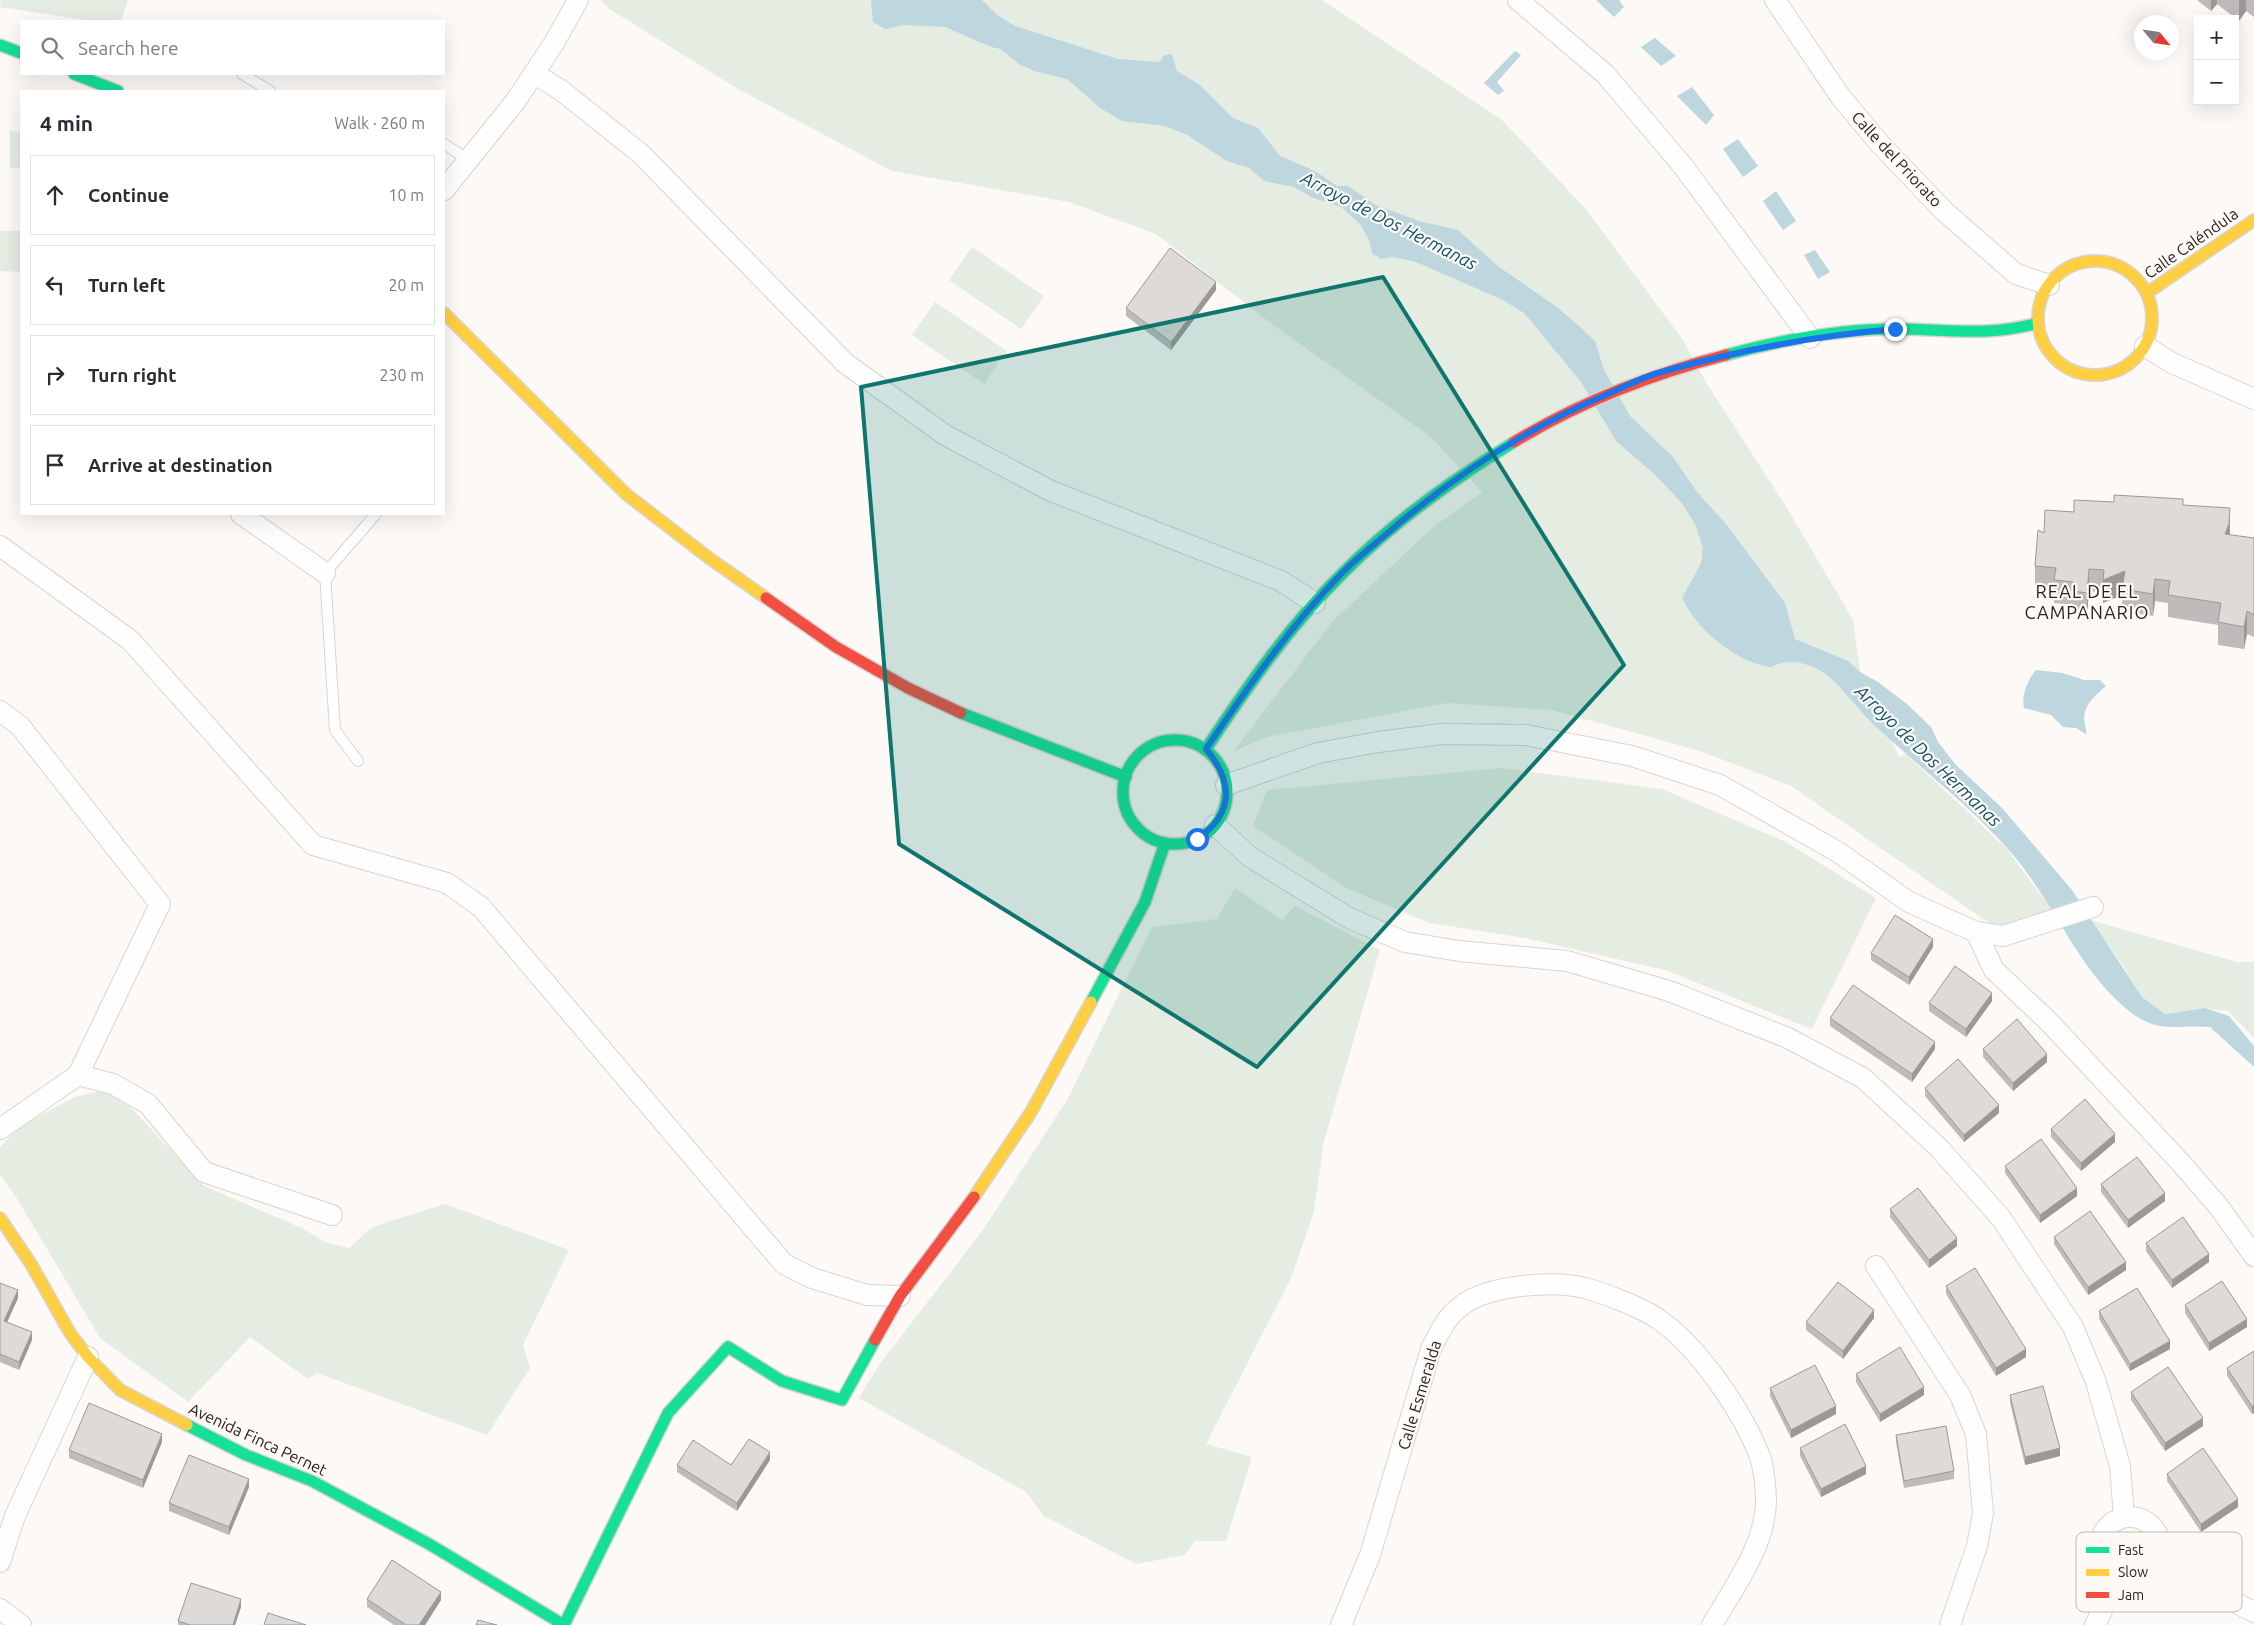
<!DOCTYPE html>
<html lang="en">
<head>
<meta charset="utf-8">
<style>
	body { margin:0; font-family:Ubuntu,sans-serif; background:#f2f2f3; color:#2b2b33 }
	.controls { position:absolute; right:15px; top:15px; display:grid; overflow:hidden; border-radius:0px; box-shadow:0 5px 20px #0002 }
	.controls button { width:45px; height:45px; display:grid; place-items:center; padding:0; border:0; border-bottom:1px solid #e1e1e2; background:#fff; color:#2b2b33; font:25px sans-serif }
	.compass { position:absolute; left:2134px; top:15px; width:45px; height:45px; border-radius:50%; background:#fff; box-shadow:0 5px 20px #0002; rotate:119deg }
	.stop { position:absolute; width:15px; height:15px; margin:-11px; border:4px solid #1a73e8; border-radius:50%; background:#fff }
	.stop.end { background:#1a73e8; border-color:#fff; box-shadow:0 1px 5px #0008 }
	.list { margin:0; padding:0; list-style:none }
	h2 { display:flex; justify-content:space-between; align-items:center; height:65px; margin:0; padding:0 20px; font-size:21px }
	h2 small { font-size:16px; font-weight:400; color:#7c7c81 }
	.list li { display:grid; grid-template-columns:32px 1fr auto; gap:15px; align-items:center; box-sizing:border-box; height:80px; margin:0 10px 10px; padding:0 10px; border:1px solid #e1e1e2; border-radius:0px }
	.list b { display:block; font-size:19px; white-space:nowrap }
	.list em { font-size:16px; font-style:normal; color:#7c7c81 }
	.icon { flex:none; width:28px; height:28px; fill:none; stroke:currentColor; stroke-width:2; stroke-linecap:round; stroke-linejoin:round }
	.map { position:relative; flex:none; width:2254px; height:1625px; overflow:hidden }
	.search { position:absolute; background:#fff; box-shadow:0 5px 20px #0002; left:20px; top:20px; width:425px; height:55px; display:flex; align-items:center; gap:12px; box-sizing:border-box; padding:0 18px; border-radius:0px; color:#7c7c81; font-size:19px }
	.panel { position:absolute; background:#fff; box-shadow:0 5px 20px #0002; left:20px; top:90px; width:425px; height:425px; border-radius:0px }
	.map>svg:first-child { display:block }
	.green { fill:#e5ede2 }
	.water { fill:#bed6de }
	.lines { fill:none; stroke-linecap:round; stroke-linejoin:round }
	.lane-casing { stroke:#d8d4d1; stroke-width:12 }
	.street-casing { stroke:#d8d4d1; stroke-width:22 }
	.fast-casing { stroke:#d8d4d1; stroke-width:14 }
	.slow-casing { stroke:#d8d4d1; stroke-width:14 }
	.jam-casing { stroke:#d8d4d1; stroke-width:14 }
	.lane { stroke:#fffefe; stroke-width:10 }
	.street { stroke:#fffefe; stroke-width:20 }
	.fast { stroke:#16e098; stroke-width:11 }
	.slow { stroke:#ffcf43; stroke-width:11 }
	.jam { stroke:#f24e42; stroke-width:11 }
	.wall { fill:#bfbbba }
	.shaded-wall { fill:#9b9997 }
	.building { fill:#dedad8; stroke:#9b9997 }
	.route { stroke:#1a73e8; stroke-width:6 }
	.marked { fill:#0f766e; fill-opacity:0.2; stroke:#0f766e; stroke-width:4; stroke-linejoin:round }
	.labels { text-anchor:middle; stroke-width:4.5; stroke-linejoin:round; paint-order:stroke }
	.street-label { font-size:16px; fill:#27231e; stroke:#fef9f4 }
	.water-label { font-size:18px; font-style:italic; fill:#0c5366; stroke:#fef9f4 }
	.neighbourhood-label { font-size:18px; letter-spacing:1px; fill:#27231e; stroke:#fef9f4 }
	.key { fill:#fef9f4; stroke:#beb9b4; stroke-width:1 }
	.key-label { font-size:14px; fill:#27231e }
</style>
</head>
<body>
<div class="map">
<svg width="2254" height="1625" viewBox="0 0 2254 1625">
	<rect width="100%" height="100%" fill="#fcf9f6"/>
	<g class="green">
		<polygon points="1,0 128,0 121,21 91,21 0,7"/>
		<polygon points="601,0 1322,0 1502,120 1585,208 1683,340 1707,384 1787,508 1853,620 1860,672 1899,757 1906,754 2007,849 2051,909 1999,930 1791,786 1700,751 1552,710 1447,703 1267,737 1234,751 1332,622 1432,528 1482,492 1431,437 1268,321 1156,234 1069,202 892,171 738,89 608,8"/>
		<polygon points="10,131 21,132 21,168 10,168"/>
		<polygon points="0,231 21,231 21,272 0,271"/>
		<polygon points="972,247 1044,296 1021,329 949,280"/>
		<polygon points="935,302 1007,351 984,384 912,335"/>
		<polygon points="1501,768 1662,789 1786,842 1876,898 1812,1029 1665,970 1525,938 1430,923 1346,888 1253,826 1267,790"/>
		<polygon points="1235,888 1282,920 1295,906 1380,950 1324,1141 1314,1212 1291,1278 1206,1444 1252,1457 1226,1541 1195,1541 1185,1555 1136,1564 1044,1516 1026,1492 859,1398 879,1365 983,1230 1067,1100 1152,927 1217,919"/>
		<polygon points="2091,920 2237,962 2254,962 2254,1038 2228,1011 2205,1008 2165,1014 2142,997 2124,967"/>
		<polygon points="113,1088 204,1186 306,1230 324,1242 349,1248 372,1227 445,1204 569,1250 523,1345 530,1368 487,1435 317,1373 308,1379 250,1337 188,1402 100,1338 18,1200 0,1175 0,1147 19,1127 75,1097"/>
	</g>
	<g class="water">
		<path d="M871,0H982L997,15L1015,26L1118,59L1160,62L1164,55L1172,54L1177,71L1200,85L1233,118L1258,128L1280,156L1315,171L1337,186H1348L1376,205L1419,221L1458,230L1499,267L1557,307L1579,326L1595,341L1604,370L1630,416L1673,457L1697,492L1726,524L1785,603L1795,639L1848,661L1860,672L1878,682L1907,704L1931,727L1938,742L1955,764L2003,809L2072,890L2142,997L2165,1014L2205,1008L2229,1016L2254,1046V1067L2210,1027C2180,1024 2160,1034 2133,1014C2078,973 2054,900 2008,849C1968,804 1918,766 1874,725C1857,709 1843,687 1824,673C1807,662 1788,658 1771,667C1737,663 1696,629 1682,598L1701,563L1703,548L1695,524L1681,502L1654,474L1616,441L1581,382L1524,313L1503,300L1416,262L1394,257L1381,259L1372,253L1369,240L1360,224L1341,207L1313,198L1294,187L1264,181L1249,168L1227,161L1187,135L1165,126L1122,121L1100,108L1067,79L1034,71L1019,64L1001,49L991,47L945,27L905,25L885,29L873,22Z"/>
		<polygon points="1596,0 1619,0 1624,7 1614,17"/>
		<polygon points="1655,38 1676,56 1661,66 1641,47"/>
		<polygon points="1515,51 1521,55 1497,82 1504,91 1498,95 1484,83"/>
		<polygon points="1692,87 1714,115 1706,125 1677,96"/>
		<polygon points="1738,139 1758,166 1743,177 1723,149"/>
		<polygon points="1776,191 1796,221 1783,230 1763,201"/>
		<polygon points="1815,250 1830,272 1818,279 1804,255"/>
		<path d="M2036,670L2063,673L2084,680H2100L2106,686C2096,695 2085,703 2084,719C2084,724 2087,728 2086,734L2076,728L2063,727L2051,715L2024,708C2021,696 2028,679 2036,670Z"/>
	</g>
	<g class="lines">
		<g class="lane-casing">
			<g id="lane">
				<polyline points="242,74 270,91"/>
				<polyline points="444,144 469,160"/>
				<polyline points="358,761 335,730 325,573 376,514"/>
			</g>
		</g>
		<g class="street-casing">
			<g id="street">
				<polyline points="1518,0 1605,74 1683,166 1810,338"/>
				<polyline points="1775,0 1840,96 1880,144 1945,212 2016,274 2049,285"/>
				<polyline points="535,74 562,91 641,154 845,363 945,435 1051,491 1281,581 1315,603"/>
				<polyline points="444,190 515,102 554,43 578,0"/>
				<polyline points="2145,346 2172,363 2254,399"/>
				<polyline points="241,514 325,573"/>
				<polyline points="0,546 130,640 313,845 447,883 481,907 784,1264 812,1278 867,1295 900,1296"/>
				<polyline points="0,711 20,726 160,904 78,1075"/>
				<polyline points="1226,785 1318,753 1378,742 1442,734 1526,735 1632,756 1720,785 1838,852 1909,902 1976,932 2003,936 2093,907"/>
				<polyline points="1215,825 1250,857 1349,918 1405,942 1459,951 1567,961 1669,991 1788,1038 1863,1078 1938,1147 2001,1218 2073,1327 2096,1382 2120,1466 2124,1517"/>
				<polyline points="1976,932 1994,970 2048,1021 2181,1163 2219,1207 2254,1256"/>
				<polyline points="0,1129 78,1075 113,1084 148,1104 204,1172 332,1215"/>
				<polyline points="1876,1266 1960,1395 1976,1434 1983,1513 1977,1546 1950,1625"/>
				<circle cx="2130" cy="1547" r="30"/>
				<polyline points="2158,1555 2206,1588 2254,1612"/>
				<polyline points="0,1562 15,1516 88,1357"/>
				<polyline points="0,1609 21,1625"/>
				<path d="M1341,1625L1370,1555L1431,1349C1439,1333 1446,1317 1461,1306C1488,1285 1552,1280 1585,1288C1603,1293 1643,1308 1658,1319C1698,1346 1743,1412 1760,1457C1764,1469 1766,1489 1766,1502C1765,1547 1733,1588 1712,1625"/>
				<polyline points="2095,1625 2107,1600 2114,1572"/>
			</g>
		</g>
		<g class="fast-casing">
			<g id="fast">
				<polyline points="0,45 21,53"/>
				<polyline points="74,74 118,91"/>
				<path d="M1726,355C1781,340 1840,329 1897,329C1948,329 1987,337 2038,323"/>
				<polyline points="961,713 1126,777"/>
				<circle cx="1175" cy="792" r="52"/>
				<path d="M1206,749C1247,687 1290,625 1343,573C1391,524 1455,478 1514,442"/>
				<polyline points="1091,1002 1145,902 1165,843"/>
				<polyline points="187,1425 246,1455 312,1481 429,1544 564,1625"/>
				<polyline points="564,1625 668,1413 728,1347 782,1381 842,1400 875,1340"/>
			</g>
		</g>
		<g class="slow-casing">
			<g id="slow">
				<circle cx="2095" cy="318" r="57"/>
				<polyline points="2147,293 2254,220"/>
				<polyline points="444,313 626,494 709,558 766,598"/>
				<polyline points="974,1197 1031,1112 1091,1002"/>
				<polyline points="0,1218 31,1264 70,1333 88,1357 120,1390 187,1425"/>
			</g>
		</g>
		<g class="jam-casing">
			<g id="jam">
				<path d="M1514,442C1580,402 1652,374 1726,355"/>
				<polyline points="766,598 836,647 908,688 961,713"/>
				<polyline points="875,1340 900,1296 974,1197"/>
			</g>
		</g>
		<use href="#lane" class="lane"/>
		<use href="#street" class="street"/>
		<use href="#fast" class="fast"/>
		<use href="#slow" class="slow"/>
		<use href="#jam" class="jam"/>
	</g>
	<g class="wall">
		<polygon points="2197,0 2254,0 2254,17 2246,11 2239,21 2217,4 2211,11"/>
		<polygon points="1216,290 1171,350 1126,316 1126,308"/>
		<polygon points="2114,502 2183,505 2230,530 2230,535 2254,538 2254,637 2247,634 2244,649 2218,645 2218,625 2168,617 2168,603 2155,601 2153,616 2122,611 2122,595 2103,603 2103,593 2089,591 2087,615 2073,614 2073,605 2054,603 2054,590 2035,588 2035,566 2044,533 2074,512"/>
		<polygon points="1933,947 1909,985 1871,960 1871,953"/>
		<polygon points="1992,1001 1966,1037 1929,1011 1929,1003"/>
		<polygon points="1830,1018 1935,1049 1912,1082 1830,1026"/>
		<polygon points="1983,1049 2047,1062 2013,1091 1983,1057"/>
		<polygon points="1925,1088 1999,1113 1964,1142 1925,1096"/>
		<polygon points="2051,1129 2115,1142 2081,1171 2051,1137"/>
		<polygon points="2005,1166 2077,1196 2040,1223 2005,1173"/>
		<polygon points="2101,1184 2165,1201 2128,1228 2101,1192"/>
		<polygon points="1890,1209 1957,1246 1929,1268 1890,1217"/>
		<polygon points="2054,1237 2126,1270 2088,1295 2054,1244"/>
		<polygon points="2146,1243 2209,1262 2172,1288 2146,1251"/>
		<polygon points="0,1283 18,1298 7,1322 32,1340 19,1370 0,1362"/>
		<polygon points="1946,1286 2026,1357 1996,1376 1946,1294"/>
		<polygon points="2185,1305 2247,1327 2209,1351 2185,1313"/>
		<polygon points="2099,1311 2170,1349 2130,1371 2099,1319"/>
		<polygon points="1874,1318 1843,1359 1806,1330 1806,1322"/>
		<polygon points="2254,1351 2252,1414 2227,1376 2227,1368"/>
		<polygon points="1856,1374 1924,1395 1880,1422 1856,1382"/>
		<polygon points="1770,1388 1836,1414 1791,1438 1770,1396"/>
		<polygon points="2131,1392 2203,1426 2165,1451 2131,1400"/>
		<polygon points="2010,1395 2060,1456 2025,1465 2010,1403"/>
		<polygon points="1896,1435 1954,1471 1954,1479 1904,1488 1896,1442"/>
		<polygon points="162,1442 143,1488 69,1458 69,1450"/>
		<polygon points="1800,1448 1866,1474 1821,1497 1800,1456"/>
		<polygon points="770,1460 737,1511 677,1472 677,1465 731,1465"/>
		<polygon points="2167,1474 2238,1507 2201,1532 2167,1481"/>
		<polygon points="249,1487 229,1535 169,1511 169,1503"/>
		<polygon points="367,1599 441,1600 425,1625 394,1625 367,1607"/>
		<polygon points="241,1607 235,1625 178,1625 178,1621"/>
	</g>
	<g class="shaded-wall">
		<polygon points="2211,0 2217,0 2217,4 2211,11"/>
		<polygon points="2239,0 2246,0 2246,11 2239,21"/>
		<polygon points="1216,282 1216,290 1171,350 1171,342"/>
		<polygon points="2230,508 2230,530 2229,546 2225,534"/>
		<polygon points="2089,569 2089,591 2087,615 2087,593"/>
		<polygon points="2125,571 2122,589 2122,595 2103,603 2103,580"/>
		<polygon points="2155,579 2155,601 2153,616 2153,594"/>
		<polygon points="2247,611 2247,634 2244,649 2244,627"/>
		<polygon points="1933,939 1933,947 1909,985 1909,977"/>
		<polygon points="1992,993 1992,1001 1966,1037 1966,1029"/>
		<polygon points="1935,1042 1935,1049 1912,1082 1912,1074"/>
		<polygon points="2047,1054 2047,1062 2013,1091 2013,1083"/>
		<polygon points="1999,1105 1999,1113 1964,1142 1964,1135"/>
		<polygon points="2115,1134 2115,1142 2081,1171 2081,1163"/>
		<polygon points="2077,1188 2077,1196 2040,1223 2040,1215"/>
		<polygon points="2165,1193 2165,1201 2128,1228 2128,1220"/>
		<polygon points="1957,1238 1957,1246 1929,1268 1929,1260"/>
		<polygon points="2209,1254 2209,1262 2172,1288 2172,1280"/>
		<polygon points="2126,1262 2126,1270 2088,1295 2088,1287"/>
		<polygon points="18,1290 18,1298 4,1329 4,1321"/>
		<polygon points="1874,1310 1874,1318 1843,1359 1843,1351"/>
		<polygon points="2247,1319 2247,1327 2209,1351 2209,1343"/>
		<polygon points="32,1332 32,1340 19,1370 19,1362"/>
		<polygon points="2170,1341 2170,1349 2130,1371 2130,1364"/>
		<polygon points="2026,1349 2026,1357 1996,1376 1996,1368"/>
		<polygon points="1924,1387 1924,1395 1880,1422 1880,1414"/>
		<polygon points="2254,1405 2254,1413 2252,1414 2252,1406"/>
		<polygon points="1836,1406 1836,1414 1791,1438 1791,1430"/>
		<polygon points="2203,1418 2203,1426 2165,1451 2165,1443"/>
		<polygon points="162,1434 162,1442 143,1488 143,1480"/>
		<polygon points="2060,1448 2060,1456 2025,1465 2025,1457"/>
		<polygon points="770,1452 770,1460 737,1511 737,1503"/>
		<polygon points="1866,1466 1866,1474 1821,1497 1821,1489"/>
		<polygon points="249,1479 249,1487 229,1535 229,1527"/>
		<polygon points="2238,1499 2238,1507 2201,1532 2201,1524"/>
		<polygon points="441,1592 441,1600 425,1625 419,1625"/>
		<polygon points="241,1599 241,1607 235,1625 233,1625"/>
	</g>
	<g class="building">
		<polygon points="1170,248 1216,282 1171,342 1126,308"/>
		<polygon points="2114,495 2183,499 2183,505 2230,508 2229,524 2225,534 2254,538 2254,615 2247,611 2244,627 2218,622 2221,603 2168,595 2170,581 2155,579 2153,594 2122,589 2125,571 2103,580 2104,570 2089,569 2087,593 2073,591 2073,582 2054,580 2056,568 2035,566 2038,530 2044,533 2045,510 2074,512 2074,500 2114,502"/>
		<polygon points="1895,915 1933,939 1909,977 1871,953"/>
		<polygon points="1955,966 1992,993 1966,1029 1929,1003"/>
		<polygon points="1853,985 1935,1042 1912,1074 1830,1018"/>
		<polygon points="2017,1019 2047,1054 2013,1083 1983,1049"/>
		<polygon points="1958,1059 1999,1105 1964,1135 1925,1088"/>
		<polygon points="2085,1099 2115,1134 2081,1163 2051,1129"/>
		<polygon points="2041,1139 2077,1188 2040,1215 2005,1166"/>
		<polygon points="2137,1157 2165,1193 2128,1220 2101,1184"/>
		<polygon points="1918,1188 1957,1238 1929,1260 1890,1209"/>
		<polygon points="2090,1211 2126,1262 2088,1287 2054,1237"/>
		<polygon points="2183,1217 2209,1254 2172,1280 2146,1243"/>
		<polygon points="1975,1268 2026,1349 1996,1368 1946,1286"/>
		<polygon points="2222,1281 2247,1319 2209,1343 2185,1305"/>
		<polygon points="1838,1282 1874,1310 1843,1351 1806,1322"/>
		<polygon points="0,1283 18,1290 4,1321 32,1332 19,1362 0,1354"/>
		<polygon points="2137,1288 2170,1341 2130,1364 2099,1311"/>
		<polygon points="1900,1347 1924,1387 1880,1414 1856,1374"/>
		<polygon points="2254,1351 2254,1405 2252,1406 2227,1368"/>
		<polygon points="1815,1365 1836,1406 1791,1430 1770,1388"/>
		<polygon points="2168,1367 2203,1418 2165,1443 2131,1392"/>
		<polygon points="2043,1386 2060,1448 2025,1457 2010,1395"/>
		<polygon points="89,1403 162,1434 143,1480 69,1450"/>
		<polygon points="1845,1424 1866,1466 1821,1489 1800,1448"/>
		<polygon points="1946,1426 1954,1471 1904,1481 1896,1435"/>
		<polygon points="749,1439 770,1452 737,1503 677,1465 693,1440 731,1465"/>
		<polygon points="2203,1448 2238,1499 2201,1524 2167,1474"/>
		<polygon points="189,1455 249,1479 229,1527 169,1503"/>
		<polygon points="392,1560 441,1592 419,1625 406,1625 367,1599"/>
		<polygon points="191,1583 241,1599 233,1625 190,1625 178,1621"/>
		<polygon points="268,1613 306,1625 264,1625"/>
		<polygon points="478,1620 497,1625 476,1625"/>
	</g>
	<g class="lines">
		<path class="route" d="M1197,839C1234,814 1234,782 1206,749C1248,687 1290,626 1343,572C1356,559 1370,548 1384,536C1452,477 1524,429 1608,394C1624,387 1641,378 1658,373C1738,350 1812,336 1895,329"/>
	</g>
	<path class="marked" d="M1383,277L1624,665L1257,1067L899,844L861,387Z"/>
	<g class="labels">
		<g class="street-label">
			<text transform="translate(1897 159) rotate(47)" y="6">Calle del Priorato</text>
			<text transform="translate(2191 243) rotate(-35)" y="6">Calle Caléndula</text>
			<text transform="translate(1419 1395) rotate(-73)" y="6">Calle Esmeralda</text>
			<text transform="translate(258 1439) rotate(25)" y="6">Avenida Finca Pernet</text>
		</g>
		<g class="water-label">
			<text transform="translate(1389 221) rotate(27)" y="6">Arroyo de Dos Hermanas</text>
			<text transform="translate(1928 756) rotate(44)" y="6">Arroyo de Dos Hermanas</text>
		</g>
		<g class="neighbourhood-label">
			<text x="2087" y="598">REAL DE EL<tspan x="2087" dy="21">CAMPANARIO</tspan></text>
		</g>
	</g>
	<rect x="2076" y="1532" width="166" height="80" rx="8" class="key"/>
	<rect x="2086" y="1547" width="23" height="6" fill="#16e098"/>
	<rect x="2086" y="1569" width="23" height="7" fill="#ffcf43"/>
	<rect x="2086" y="1592" width="23" height="6" fill="#f24e42"/>
	<g class="key-label">
		<text x="2118" y="1555">Fast</text>
		<text x="2118" y="1577">Slow</text>
		<text x="2118" y="1600">Jam</text>
	</g>
</svg>
<div class="controls">
<button>+</button>
<button>−</button>
</div>
<svg class="compass" viewBox="-18 -18 36 36"><path d="M0-13l5 13h-10z" fill="#e53935"/><path d="M0 13l5-13h-10z" fill="#7c7c81"/></svg>
<div class="stop" style="left:1197px;top:839px"></div>
<div class="stop end" style="left:1895px;top:329px"></div>
<div class="search"><svg class="icon" aria-label="search" viewBox="0 0 24 24"><circle cx="10" cy="10" r="6"/><path d="M15 15l6 6"/></svg>Search here</div>
<section class="panel">
<h2>4 min<small>Walk · 260 m</small></h2>
<ul class="list">
<li><svg class="icon" aria-label="ahead" viewBox="0 0 24 24"><path d="M12 20V5M6 11l6-6 6 6"/></svg><div><b>Continue</b></div><em>10 m</em></li>
<li><svg class="icon" aria-label="left" viewBox="0 0 24 24"><path d="M17 20v-9H6M10 6l-5 5 5 5"/></svg><div><b>Turn left</b></div><em>20 m</em></li>
<li><svg class="icon" aria-label="right" viewBox="0 0 24 24"><path d="M7 20v-9h11M14 6l5 5-5 5"/></svg><div><b>Turn right</b></div><em>230 m</em></li>
<li><svg class="icon" aria-label="arrive" viewBox="0 0 24 24"><path d="M6 21V4h12l-3 4 3 4H6"/></svg><div><b>Arrive at destination</b></div></li>
</ul>
</section>
</div>
</body>
</html>
